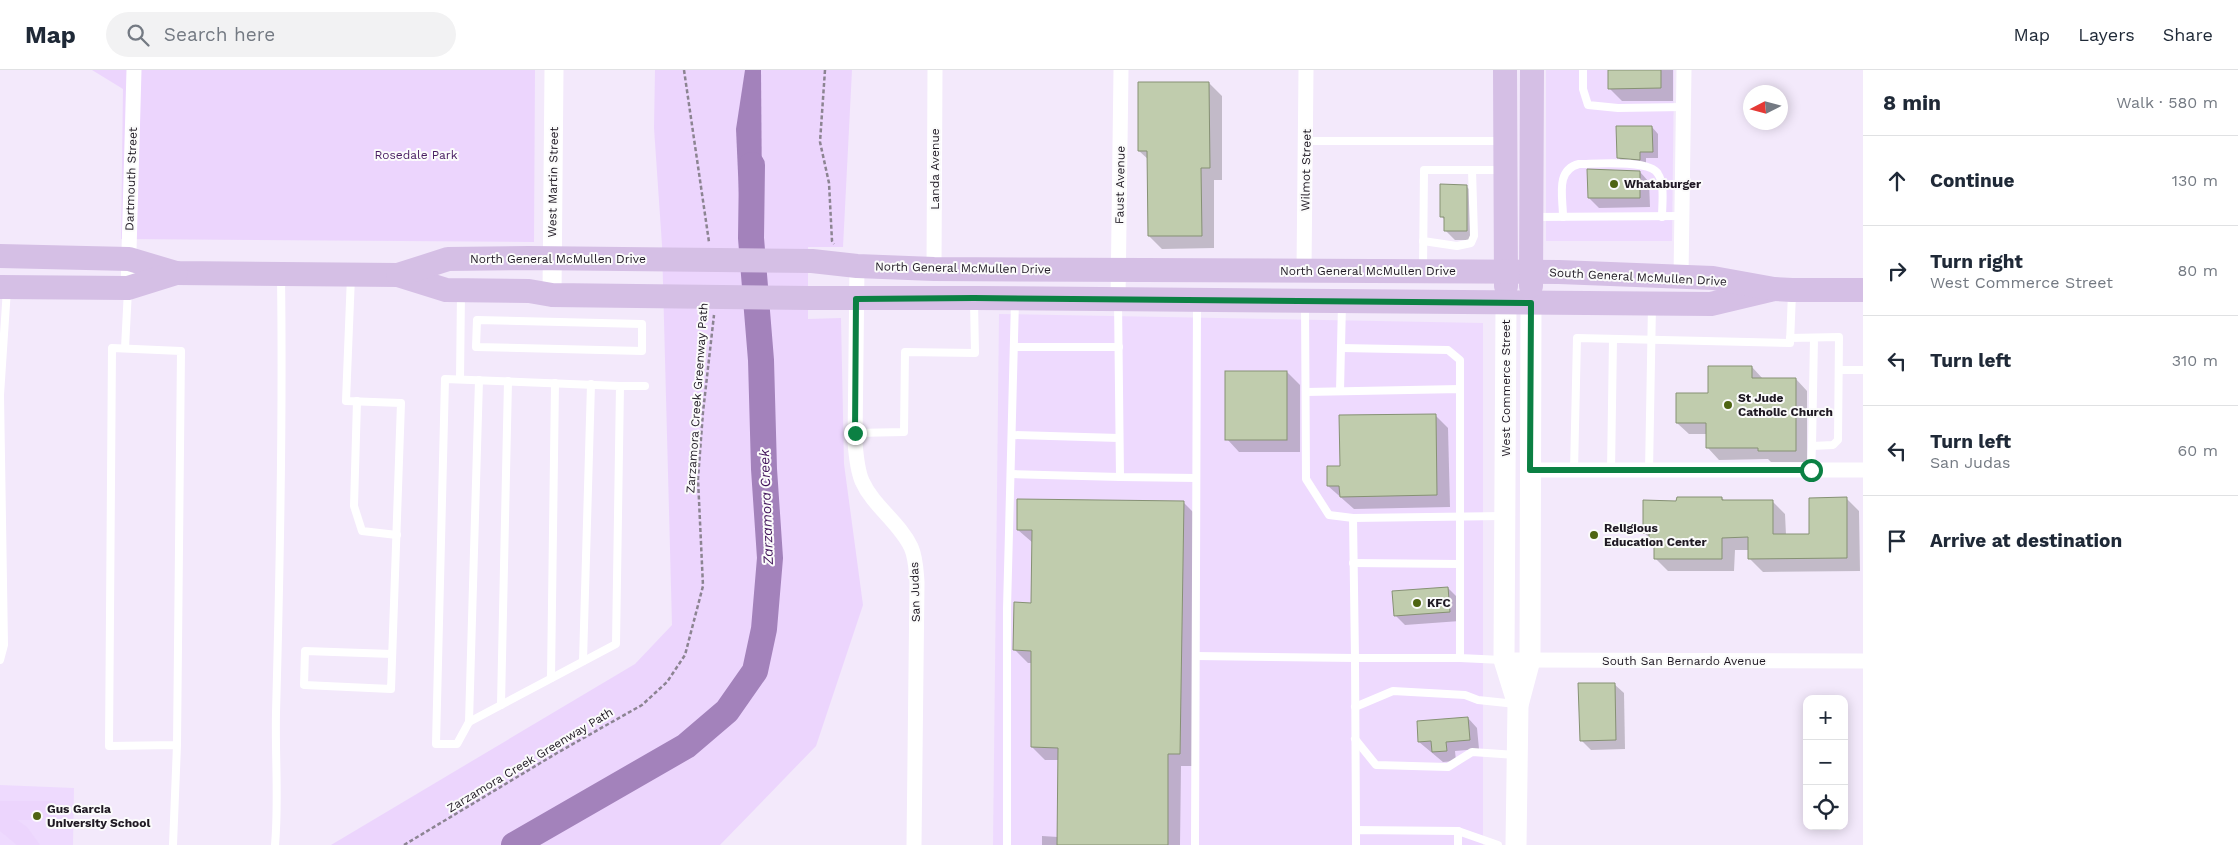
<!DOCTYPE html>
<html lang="en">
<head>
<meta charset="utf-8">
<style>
	body { margin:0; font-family:"Work Sans",sans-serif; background:#f2f2f3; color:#1f2937 }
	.controls { position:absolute; right:15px; bottom:15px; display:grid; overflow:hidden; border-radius:10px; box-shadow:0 2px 12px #0003 }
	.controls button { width:45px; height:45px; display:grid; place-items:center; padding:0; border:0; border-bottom:1px solid #e0e1e3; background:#fff; color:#1f2937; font:25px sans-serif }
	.compass { position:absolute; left:1743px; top:15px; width:45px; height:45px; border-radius:50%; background:#fff; box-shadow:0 2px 12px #0003; rotate:264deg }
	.stop { position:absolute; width:15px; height:15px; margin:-11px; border:4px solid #0b8043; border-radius:50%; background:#fff }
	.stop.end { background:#0b8043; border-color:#fff; box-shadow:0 1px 5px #0008 }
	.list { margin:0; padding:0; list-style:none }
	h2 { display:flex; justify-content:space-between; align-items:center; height:65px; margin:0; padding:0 20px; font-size:21px }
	h2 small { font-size:16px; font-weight:400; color:#747a83 }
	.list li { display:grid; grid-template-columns:32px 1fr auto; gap:15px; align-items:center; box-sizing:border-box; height:90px; padding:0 20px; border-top:1px solid #e0e1e3 }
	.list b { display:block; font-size:19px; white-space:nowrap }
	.list p { margin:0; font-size:16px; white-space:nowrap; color:#747a83 }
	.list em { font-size:16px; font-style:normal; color:#747a83 }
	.icon { flex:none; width:28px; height:28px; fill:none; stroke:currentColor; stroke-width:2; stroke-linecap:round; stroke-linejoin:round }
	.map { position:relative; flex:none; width:1863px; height:775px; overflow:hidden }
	header { display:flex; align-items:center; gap:30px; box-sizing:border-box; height:70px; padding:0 25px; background:#fff; border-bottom:1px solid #e0e1e3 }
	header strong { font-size:24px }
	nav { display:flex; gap:28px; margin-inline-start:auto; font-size:18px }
	.search { width:350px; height:45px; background:#f2f2f3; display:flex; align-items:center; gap:12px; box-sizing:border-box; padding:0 18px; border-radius:28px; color:#747a83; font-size:19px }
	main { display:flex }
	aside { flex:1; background:#fff }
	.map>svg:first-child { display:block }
	.built { fill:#eedafe }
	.green { fill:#ecd5fd }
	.water { fill:#a382bb }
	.shadow { fill:#0003 }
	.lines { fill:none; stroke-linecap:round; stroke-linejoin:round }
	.river { stroke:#a382bb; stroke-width:26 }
	.building { fill:#c0ccad; stroke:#869174 }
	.path { stroke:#8c8492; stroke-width:2.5; stroke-dasharray:4 2.5; stroke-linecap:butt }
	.service { stroke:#fff; stroke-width:8 }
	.minor { stroke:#fff; stroke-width:15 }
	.tertiary { stroke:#fff; stroke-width:19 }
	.secondary { stroke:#fff; stroke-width:21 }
	.primary { stroke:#d5bfe5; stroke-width:24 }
	.route { stroke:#0b8043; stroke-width:6 }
	.poi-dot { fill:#4e6412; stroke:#fbfbfb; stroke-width:2 }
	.labels { text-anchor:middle; stroke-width:4; stroke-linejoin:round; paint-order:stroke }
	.park-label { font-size:12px; fill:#471b61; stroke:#fbfbfb }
	.street-label { font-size:12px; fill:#1f1923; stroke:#fbfbfb }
	.poi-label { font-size:12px; font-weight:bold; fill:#1f1923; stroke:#fbfbfb; text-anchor:start }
	.water-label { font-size:14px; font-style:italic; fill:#42155b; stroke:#fbfbfb }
</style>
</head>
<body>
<header>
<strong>Map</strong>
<div class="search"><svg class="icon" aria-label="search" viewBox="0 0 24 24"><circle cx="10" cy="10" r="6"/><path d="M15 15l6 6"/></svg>Search here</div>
<nav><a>Map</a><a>Layers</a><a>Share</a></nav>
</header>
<main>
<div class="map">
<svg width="1863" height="775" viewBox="0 0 1863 775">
	<rect width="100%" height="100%" fill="#f3e9fb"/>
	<g class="built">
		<polygon points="1546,0 1674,0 1672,171 1546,171"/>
		<polygon points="999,244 1483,253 1483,775 993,775"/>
		<polygon points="0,715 74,718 73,775 0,775"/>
	</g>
	<g class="green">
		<polygon points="92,0 535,0 534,172 121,169 123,19"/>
		<polygon points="655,0 852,0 843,177 808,177 808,249 841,248 844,394 863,535 816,676 720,775 331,775 635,594 672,555 662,175 654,58"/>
		<polygon points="0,731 56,731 56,750 17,750 27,757 40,775 17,775 0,761"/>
	</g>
	<polygon class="water" points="745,0 761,0 762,129 752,130 739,125 736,59"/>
	<g class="shadow">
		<polygon points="1609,0 1673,0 1673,31 1622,31 1609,18"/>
		<polygon points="1209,13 1222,26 1222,110 1214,110 1214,178 1162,179 1149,166 1149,90 1139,81"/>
		<polygon points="1652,57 1658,64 1658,88 1646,88 1646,95 1624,94 1618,87"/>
		<polygon points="1640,102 1649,112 1650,137 1599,138 1589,128"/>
		<polygon points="1466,116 1476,126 1476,170 1455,170 1445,160 1445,150 1441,146"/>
		<polygon points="1752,297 1763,309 1796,309 1807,321 1807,392 1771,392 1768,389 1719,390 1708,378 1708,364 1689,364 1677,353 1710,324"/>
		<polygon points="1287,302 1300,315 1300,382 1239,382 1227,369"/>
		<polygon points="1435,345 1448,358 1450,437 1354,439 1328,416"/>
		<polygon points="1722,428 1726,432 1772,431 1785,444 1786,465 1810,465 1846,428 1859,441 1860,501 1763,502 1750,489 1750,480 1735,480 1734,501 1668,501 1655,488 1655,479 1650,475 1651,469 1644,463 1678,432"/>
		<polygon points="1183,432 1196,445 1192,696 1181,696 1180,775 1042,775 1042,766 1058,767 1059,690 1045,690 1032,677 1033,593 1028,593 1015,580 1032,534 1033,473 1018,460"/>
		<polygon points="1448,518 1458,528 1460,551 1405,555 1395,545"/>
		<polygon points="1614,614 1624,623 1625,679 1591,680 1581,670"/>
		<polygon points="1468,648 1477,658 1479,679 1455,681 1456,691 1443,692 1419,672"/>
	</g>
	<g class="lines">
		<polyline class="river" points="514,775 686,676 727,641 755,601 764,559 770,488 764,399 761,290 751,168 752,95"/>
	</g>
	<g class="building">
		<polygon points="1608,0 1661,0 1661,18 1608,19"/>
		<polygon points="1138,12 1209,12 1210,98 1201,98 1202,166 1148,166 1147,81 1138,81"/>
		<polygon points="1616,56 1652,56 1653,82 1640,82 1640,90 1617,88"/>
		<polygon points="1587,99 1640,101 1640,128 1588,128"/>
		<polygon points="1440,114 1467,115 1467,161 1444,161 1444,147 1440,147"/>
		<polygon points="1708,296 1752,296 1752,308 1796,308 1796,381 1758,381 1758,378 1706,378 1706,353 1676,353 1676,323 1708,323"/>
		<rect x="1225" y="301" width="62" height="69"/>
		<polygon points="1436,344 1437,425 1340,427 1339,416 1327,416 1327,396 1340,396 1339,345"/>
		<polygon points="1677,427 1722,427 1722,430 1773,430 1773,464 1809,464 1809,428 1847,427 1847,488 1748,489 1748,467 1722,468 1722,489 1654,489 1654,475 1649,475 1649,463 1643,463 1643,430 1676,431"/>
		<polygon points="1017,429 1184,431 1180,684 1168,684 1168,775 1057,775 1058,678 1031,677 1031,581 1013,580 1014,532 1031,533 1032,460 1017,460"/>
		<polygon points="1448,517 1450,542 1394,546 1392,521"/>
		<polygon points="1578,613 1615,613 1616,670 1580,671"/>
		<polygon points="1468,647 1470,670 1446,672 1447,681 1432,682 1431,671 1418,672 1417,651"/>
	</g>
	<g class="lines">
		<g class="path">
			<polyline points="684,0 709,172"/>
			<polyline points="825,0 820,72 829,113 832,171 834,174"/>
			<polyline points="404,775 557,683 642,635 667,612 685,585 703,516 698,409 703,342 714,245"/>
		</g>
		<g class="service">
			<polyline points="1583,0 1583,19 1588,35 1618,38 1684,37"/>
			<polyline points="1306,71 1502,71"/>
			<polyline points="1533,147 1682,146"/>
			<path d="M1563,147C1563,127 1555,100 1579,94C1595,94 1650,89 1658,104C1665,114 1662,135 1662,147"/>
			<polyline points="1423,171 1457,176 1471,173 1474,166 1472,100"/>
			<polyline points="1423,199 1424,100 1503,100"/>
			<polyline points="351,206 346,331 401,333 391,619 304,615 305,581 392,584"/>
			<polyline points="1118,231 1120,407 1196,408"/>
			<polyline points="1305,233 1306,409 1329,445 1353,448 1504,446"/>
			<polygon points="477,250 642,254 642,281 476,277"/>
			<polyline points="1790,268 1839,267 1838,370 1833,375 1812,376 1814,268"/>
			<polyline points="1014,277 1119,277"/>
			<polyline points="125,278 128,220"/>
			<polyline points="1341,278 1448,280 1460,290 1460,319"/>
			<polyline points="1839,300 1863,300"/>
			<polygon points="445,309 620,316 616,574 469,652 457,674 436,674"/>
			<polyline points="460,309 461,222"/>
			<polyline points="620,316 645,316"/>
			<polyline points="1340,321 1342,233"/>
			<polyline points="1306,322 1460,319 1460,588 1502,590"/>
			<polyline points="357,331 354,436 362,461 397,465"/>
			<polyline points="855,363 904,362 905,282 975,283 974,231"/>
			<polyline points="1012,365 1119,368"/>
			<polyline points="1811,400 1812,376"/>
			<polyline points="1574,401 1577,268 1790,273 1792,223"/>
			<polyline points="1611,401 1613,269"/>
			<polyline points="1649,401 1652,235"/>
			<polyline points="1011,404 1120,407"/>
			<polyline points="1353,448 1355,588 1460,588"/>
			<polyline points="1353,493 1460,494"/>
			<polyline points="1196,586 1355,588 1356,760"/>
			<polyline points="0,590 4,575 0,325 7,219"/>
			<polyline points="583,591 591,314"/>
			<polyline points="551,608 555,313"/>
			<polyline points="501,635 508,311"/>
			<polyline points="1355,637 1393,621 1465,625 1478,630 1516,634"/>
			<polyline points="469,652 479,310"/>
			<polyline points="1355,669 1376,695 1448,697 1472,682 1516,685"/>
			<polyline points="1458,761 1498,775"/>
			<polyline points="173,775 177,675 181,281 112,278 109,676 177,675"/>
			<path d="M275,775C279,731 275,687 276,643C280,498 283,352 281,207"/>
			<polyline points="1007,775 1007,539 1015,230"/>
			<polyline points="1195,775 1197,232"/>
			<polyline points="1356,775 1356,760 1458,761 1458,775"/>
		</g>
		<g class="minor">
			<path d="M857,196L855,372C856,385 857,399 862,411C873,436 899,452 911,477C916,488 916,500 917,512L914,775"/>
			<polyline points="934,199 935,0"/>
			<polyline points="1304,200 1306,0"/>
			<polyline points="1681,207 1684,0"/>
			<polyline points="128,218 134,0"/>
			<polyline points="1118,229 1121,0"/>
			<polyline points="1530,400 1863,400"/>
			<polyline points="1504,590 1863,591"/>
		</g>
		<polyline class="tertiary" points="552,225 554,0"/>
		<g class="secondary">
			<polyline points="1506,233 1504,590 1518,635"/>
			<polyline points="1516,775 1518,635 1530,590 1531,233"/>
		</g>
		<g class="primary">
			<polyline points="1505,0 1506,216"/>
			<polyline points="0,186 129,189 176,203 398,205 446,220 529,221 552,225 811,228 974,228 1711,234 1774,219"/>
			<polyline points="398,205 448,189 529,188 812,191 857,196 934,199 1559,202 1713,208 1774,219 1792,220 1863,220"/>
			<polyline points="1531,216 1532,0"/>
			<polyline points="0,217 128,218 176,203"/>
		</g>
	</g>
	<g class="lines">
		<polyline class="route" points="855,363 856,229 974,228 1531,233 1530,400 1811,400"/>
	</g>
	<g class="poi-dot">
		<circle cx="1614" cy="114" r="5"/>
		<circle cx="1728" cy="335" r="5"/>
		<circle cx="1594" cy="465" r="5"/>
		<circle cx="1417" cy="533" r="5"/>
		<circle cx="37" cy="746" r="5"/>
	</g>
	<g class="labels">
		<g class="park-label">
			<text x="416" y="89">Rosedale Park</text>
		</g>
		<g class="street-label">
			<text transform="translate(935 99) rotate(-90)" y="4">Landa Avenue</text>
			<text transform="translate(1306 100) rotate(-89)" y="4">Wilmot Street</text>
			<text transform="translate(131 109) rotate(-88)" y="4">Dartmouth Street</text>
			<text transform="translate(553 112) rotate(-89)" y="4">West Martin Street</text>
			<text transform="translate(1120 115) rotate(-89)" y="4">Faust Avenue</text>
			<text x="558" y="193">North General McMullen Drive</text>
			<text transform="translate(963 198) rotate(1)" y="4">North General McMullen Drive</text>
			<text x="1368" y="205">North General McMullen Drive</text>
			<text transform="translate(1638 207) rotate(3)" y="4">South General McMullen Drive</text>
			<text transform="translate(1506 318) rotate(-90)" y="4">West Commerce Street</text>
			<text transform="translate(697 328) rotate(-86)" y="4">Zarzamora Creek Greenway Path</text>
			<text transform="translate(915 522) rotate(-92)" y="4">San Judas</text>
			<text x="1684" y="595">South San Bernardo Avenue</text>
			<text transform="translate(530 690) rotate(-31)" y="4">Zarzamora Creek Greenway Path</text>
		</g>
		<g class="poi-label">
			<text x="1624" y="118">Whataburger</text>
			<text x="1738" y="332">St Jude<tspan x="1738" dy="14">Catholic Church</tspan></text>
			<text x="1604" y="462">Religious<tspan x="1604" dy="14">Education Center</tspan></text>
			<text x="1427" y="537">KFC</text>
			<text x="47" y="743">Gus Garcia<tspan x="47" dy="14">University School</tspan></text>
		</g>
		<g class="water-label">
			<text transform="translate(766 437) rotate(-92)" y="5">Zarzamora Creek</text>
		</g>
	</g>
</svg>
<div class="controls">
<button>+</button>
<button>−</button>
<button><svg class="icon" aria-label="locate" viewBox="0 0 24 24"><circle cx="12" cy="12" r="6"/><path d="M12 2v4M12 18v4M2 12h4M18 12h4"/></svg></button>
</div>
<svg class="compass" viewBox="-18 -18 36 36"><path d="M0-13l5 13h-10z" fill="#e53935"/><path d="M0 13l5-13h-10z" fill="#747a83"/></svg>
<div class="stop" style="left:1811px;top:400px"></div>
<div class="stop end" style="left:855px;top:363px"></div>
</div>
<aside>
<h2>8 min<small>Walk · 580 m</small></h2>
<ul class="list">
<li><svg class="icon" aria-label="ahead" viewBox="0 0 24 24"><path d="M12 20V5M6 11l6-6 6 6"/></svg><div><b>Continue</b></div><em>130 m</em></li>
<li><svg class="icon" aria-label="right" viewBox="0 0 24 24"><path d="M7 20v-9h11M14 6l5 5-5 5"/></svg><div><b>Turn right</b><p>West Commerce Street</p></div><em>80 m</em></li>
<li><svg class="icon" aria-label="left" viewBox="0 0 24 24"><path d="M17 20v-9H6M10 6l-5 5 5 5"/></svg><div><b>Turn left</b></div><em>310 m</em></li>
<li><svg class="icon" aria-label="left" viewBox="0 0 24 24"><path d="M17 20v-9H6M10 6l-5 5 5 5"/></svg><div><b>Turn left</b><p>San Judas</p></div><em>60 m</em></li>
<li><svg class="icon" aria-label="arrive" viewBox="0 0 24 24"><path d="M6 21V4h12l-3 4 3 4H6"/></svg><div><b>Arrive at destination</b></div></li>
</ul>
</aside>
</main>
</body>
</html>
